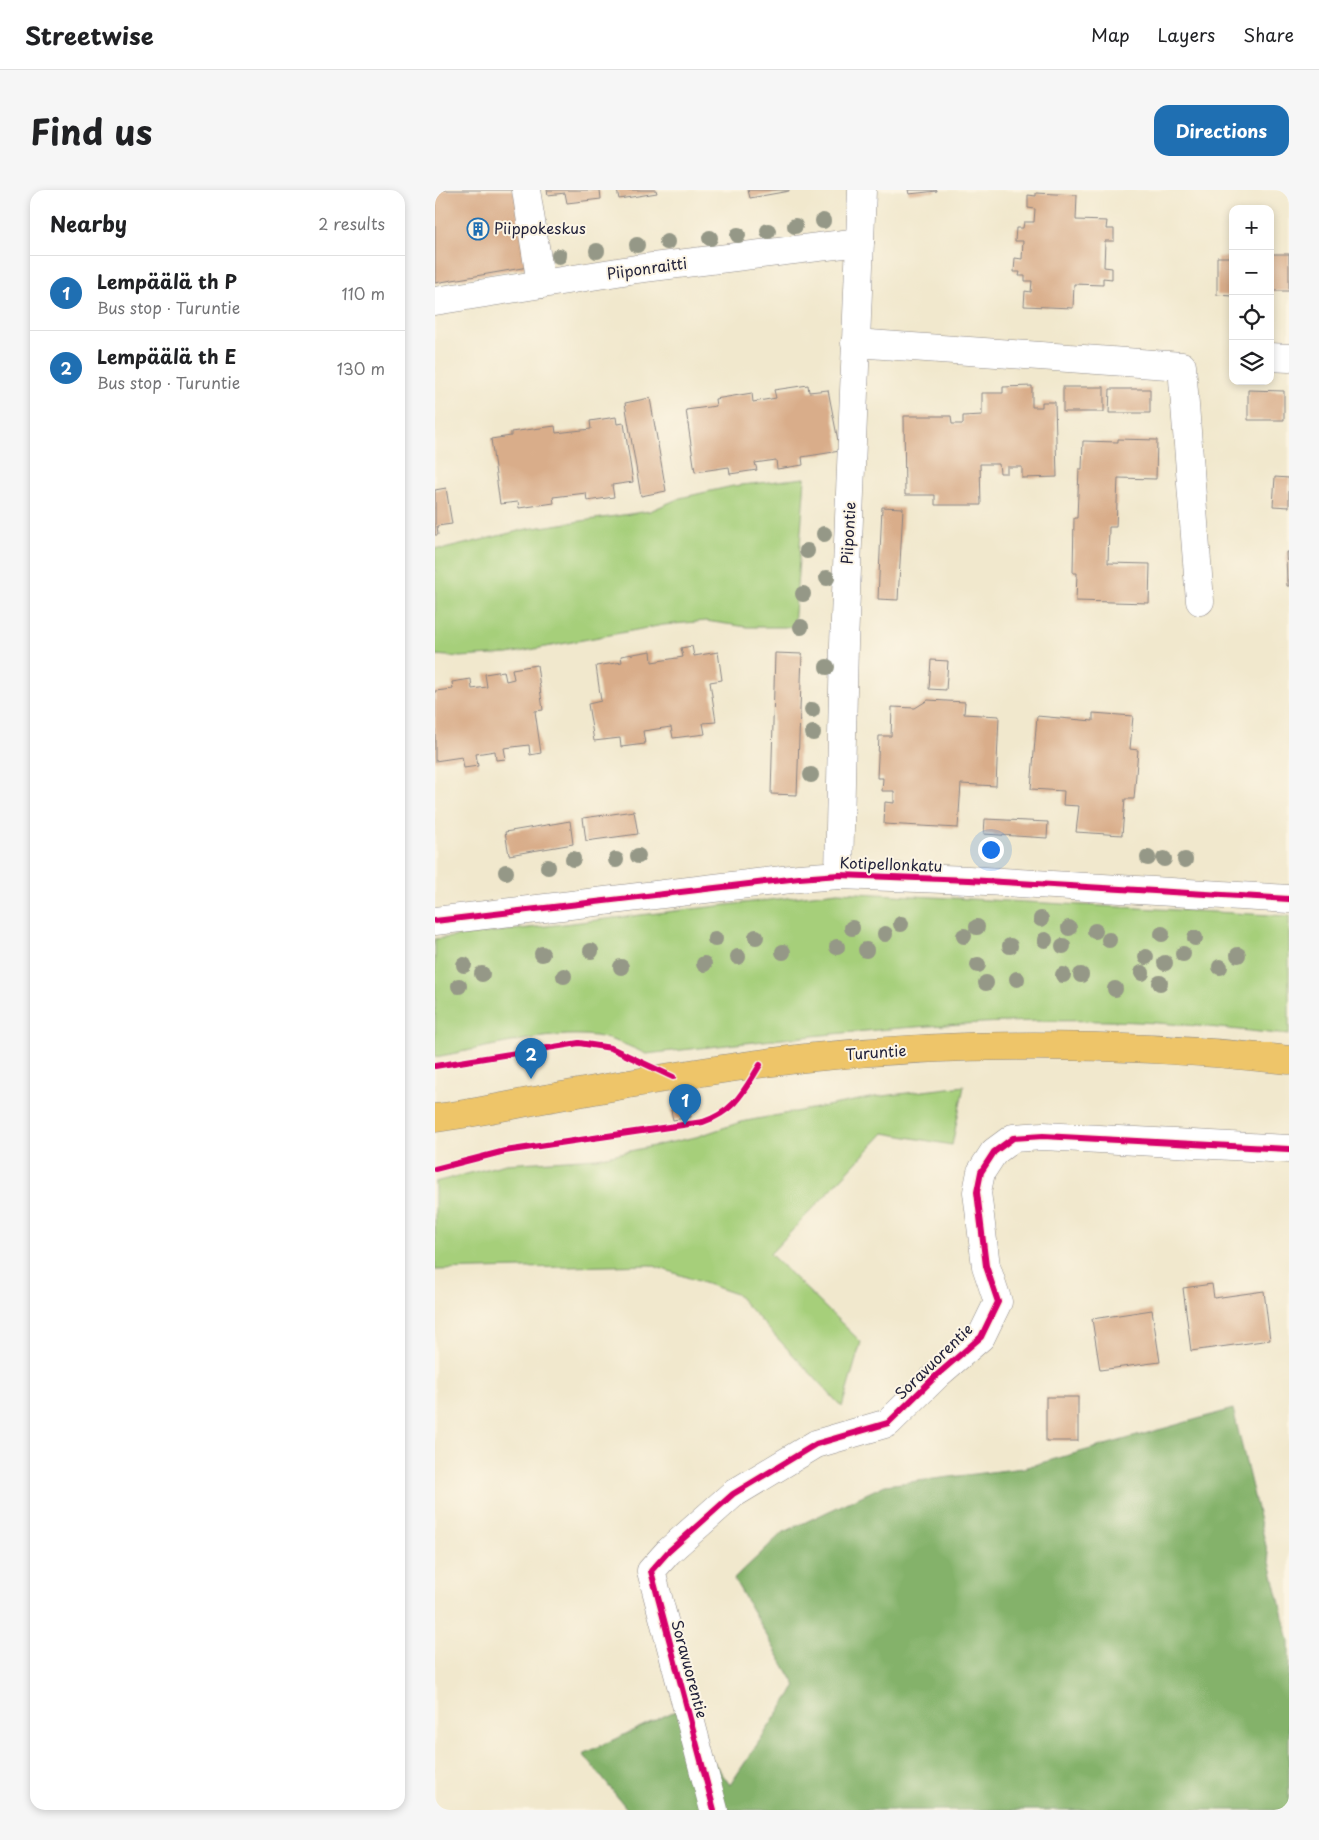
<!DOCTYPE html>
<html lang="en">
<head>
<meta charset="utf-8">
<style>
	body { margin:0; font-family:"Playpen Sans",sans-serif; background:#f6f6f6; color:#202124 }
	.controls { position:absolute; right:15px; top:15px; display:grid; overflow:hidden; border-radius:10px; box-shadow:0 2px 8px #0003 }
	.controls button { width:45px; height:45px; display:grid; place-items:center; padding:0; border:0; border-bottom:1px solid #e0e0e0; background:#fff; color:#202124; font:25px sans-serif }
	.you { position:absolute; left:555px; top:659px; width:18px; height:18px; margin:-12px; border:4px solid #fff; border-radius:50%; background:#1a73e8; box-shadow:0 0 0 8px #1a73e833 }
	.badge { display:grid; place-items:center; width:32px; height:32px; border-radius:50%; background:#1f6fb2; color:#fff; font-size:16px; font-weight:700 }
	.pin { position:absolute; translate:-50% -41px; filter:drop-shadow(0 1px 2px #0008) }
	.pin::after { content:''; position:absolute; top:26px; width:18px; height:15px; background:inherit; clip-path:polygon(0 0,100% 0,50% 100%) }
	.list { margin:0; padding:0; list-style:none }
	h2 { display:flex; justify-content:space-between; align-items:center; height:65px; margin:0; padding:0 20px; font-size:21px }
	h2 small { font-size:16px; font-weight:400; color:#757577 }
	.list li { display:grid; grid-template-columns:32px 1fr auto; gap:15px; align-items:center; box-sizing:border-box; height:75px; padding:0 20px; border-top:1px solid #e0e0e0 }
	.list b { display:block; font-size:19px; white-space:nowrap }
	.list p { margin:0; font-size:16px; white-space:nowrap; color:#757577 }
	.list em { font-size:16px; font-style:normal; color:#757577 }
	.icon { flex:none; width:28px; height:28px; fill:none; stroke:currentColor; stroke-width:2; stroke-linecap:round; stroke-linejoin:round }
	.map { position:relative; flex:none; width:854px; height:1620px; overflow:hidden; border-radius:15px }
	header { display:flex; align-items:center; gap:30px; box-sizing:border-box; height:70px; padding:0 25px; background:#fff; border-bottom:1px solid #e0e0e0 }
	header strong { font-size:24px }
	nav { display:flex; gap:28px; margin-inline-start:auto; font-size:18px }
	.intro { display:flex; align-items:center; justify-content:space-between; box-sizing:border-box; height:120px; padding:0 30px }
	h1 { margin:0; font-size:35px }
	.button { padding:12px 22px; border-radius:15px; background:#1f6fb2; color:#fff; font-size:18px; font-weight:700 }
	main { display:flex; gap:30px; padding:0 30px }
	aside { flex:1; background:#fff; border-radius:15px; box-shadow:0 2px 8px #0003 }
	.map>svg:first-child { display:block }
	.green { fill:#a6cf7a; stroke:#64785a }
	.forest { fill:#84b26a; stroke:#536a52 }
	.building { fill:#d9ad8a }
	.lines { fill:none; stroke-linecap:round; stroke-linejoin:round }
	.minor-casing { stroke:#8a8584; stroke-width:29 }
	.major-casing { stroke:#8a8584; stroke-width:29 }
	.minor { stroke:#fff; stroke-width:28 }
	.major { stroke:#eec569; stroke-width:28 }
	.cycleway-casing { stroke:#fcf5e5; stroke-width:9 }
	.cycleway { stroke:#d6006c; stroke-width:6 }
	.tree { fill:#959887 }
	.labels { text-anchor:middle; stroke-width:4; stroke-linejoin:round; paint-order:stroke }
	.poi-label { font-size:15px; fill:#22223b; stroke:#fcf5e5; text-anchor:start }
	.street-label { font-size:15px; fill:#22223b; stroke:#fcf5e5 }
</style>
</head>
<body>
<header>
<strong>Streetwise</strong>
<nav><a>Map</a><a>Layers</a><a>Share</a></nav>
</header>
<div class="intro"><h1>Find us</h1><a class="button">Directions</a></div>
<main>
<aside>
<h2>Nearby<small>2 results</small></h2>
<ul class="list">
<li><span class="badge">1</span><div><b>Lempäälä th P</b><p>Bus stop · Turuntie</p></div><em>110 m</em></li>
<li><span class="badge">2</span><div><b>Lempäälä th E</b><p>Bus stop · Turuntie</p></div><em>130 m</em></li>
</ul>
</aside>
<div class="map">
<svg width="854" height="1620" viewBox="0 0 854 1620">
	<rect width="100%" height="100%" fill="#fcf5e5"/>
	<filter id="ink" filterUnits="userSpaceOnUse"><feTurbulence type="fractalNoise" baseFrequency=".02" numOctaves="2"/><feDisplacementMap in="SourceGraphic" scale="10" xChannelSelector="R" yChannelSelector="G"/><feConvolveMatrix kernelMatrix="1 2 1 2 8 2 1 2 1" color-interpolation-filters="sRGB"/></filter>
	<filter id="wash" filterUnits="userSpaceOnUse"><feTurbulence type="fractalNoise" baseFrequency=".0096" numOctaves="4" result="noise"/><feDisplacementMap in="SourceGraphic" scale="20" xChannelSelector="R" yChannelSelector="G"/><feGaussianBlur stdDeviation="1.12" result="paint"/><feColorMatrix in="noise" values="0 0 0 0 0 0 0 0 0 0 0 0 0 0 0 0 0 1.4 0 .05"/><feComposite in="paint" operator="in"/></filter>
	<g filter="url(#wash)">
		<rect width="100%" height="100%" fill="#f1e8cd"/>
		<g class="green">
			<polygon points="370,288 359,437 312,437 271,431 228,435 73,464 25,467 0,465 0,358 9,359 92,339 215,321 245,308 298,296"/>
			<path d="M403,702L854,726V845C794,839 733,832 673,831C519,828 364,847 211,864C195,856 178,849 160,846C115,840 46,859 0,867V749Z"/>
			<polygon points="529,896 517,955 449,943 335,1064 426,1152 407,1217 301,1104 216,1075 0,1080 0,992 71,974 162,968 261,947 306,932 440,907"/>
		</g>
		<polygon class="forest" points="798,1219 854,1451 854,1620 193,1620 148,1564 242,1520 295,1595 361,1496 299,1389 347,1343 450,1295 588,1278"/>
		<g id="blocks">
			<g class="building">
				<polygon points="0,0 80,0 93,77 0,93"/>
				<polygon points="112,0 165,0 166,9 132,13 130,3 113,5"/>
				<polygon points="182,0 221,0 222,3 184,9"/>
				<polygon points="313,0 354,0 354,1 315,8"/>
				<polygon points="473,0 502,0 502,1 474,4"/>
				<polygon points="601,3 642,5 641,30 672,31 671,39 679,39 679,51 670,51 669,77 677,78 677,89 668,88 668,95 639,94 638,118 589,116 590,101 596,102 597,91 590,91 590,86 584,86 585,82 579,82 580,68 587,69 588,51 580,51 581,38 588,38 589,32 599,32 600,19 593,18 593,5 601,6"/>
				<rect x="835" y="64" width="19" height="37"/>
				<polygon points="782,67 798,67 798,106 782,105"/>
				<polygon points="373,195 374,202 393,200 405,261 367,267 368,275 342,279 341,270 320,273 322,280 295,284 294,277 260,282 251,220 281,216 280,209 317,203 318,212 341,208 339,200"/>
				<polygon points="597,196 597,217 607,217 607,212 620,212 622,287 587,288 587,277 572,277 572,283 565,283 564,274 545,274 546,315 500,315 500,305 470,305 469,226 516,226 517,234 528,234 528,226 547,225 547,203 568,203 568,197"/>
				<rect x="628" y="197" width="41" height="25"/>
				<polygon points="675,199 715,199 715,223 674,223"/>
				<polygon points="813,200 849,201 849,230 813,230"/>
				<polygon points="215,208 231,301 206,306 190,213"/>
				<polygon points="181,227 182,234 189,233 198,292 177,295 179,307 152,311 151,303 118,307 119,313 84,318 83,312 65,314 56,249 76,246 76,242 120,236 121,243 156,239 155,231"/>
				<polygon points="683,249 722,250 721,289 683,288 681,337 674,337 673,373 715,374 714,413 641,411 642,383 638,383 639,328 642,328 644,279 647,279 648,251 683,252"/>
				<polygon points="840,287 854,288 854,317 838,316"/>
				<polygon points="11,298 17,334 2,336 3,345 0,345 0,300"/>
				<polygon points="447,317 468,318 463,410 443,409"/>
				<polygon points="851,362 854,362 854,396 852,396"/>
				<polygon points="257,456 259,466 283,462 287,490 275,492 281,532 268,533 270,544 238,548 236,537 208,541 210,554 186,557 185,548 159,551 153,514 166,511 161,476 187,472 186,466 216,461 217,472 248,467 246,458"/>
				<polygon points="340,463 367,464 362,605 336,604"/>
				<polygon points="496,470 513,471 511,500 494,499"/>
				<polygon points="102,475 108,520 100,521 106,563 95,565 94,555 69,558 71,569 61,570 60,561 41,564 43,576 29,578 27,567 0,571 0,501 18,499 17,492 36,489 37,499 52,497 50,484 69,481 71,491 79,489 77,479"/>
				<polygon points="493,510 530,512 529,524 564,526 561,596 526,594 523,638 449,634 450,612 459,613 459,601 447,601 448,588 442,588 444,546 456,546 457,517 480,518"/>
				<polygon points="658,523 698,526 695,559 703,560 699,609 690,609 687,645 641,642 644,616 628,615 629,601 596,599 602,526 658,531"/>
				<polygon points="199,621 203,644 151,651 148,628"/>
				<polygon points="550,629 613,632 612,648 549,644"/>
				<polygon points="135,631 138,654 74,665 70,642"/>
				<polygon points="105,864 107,874 89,877 87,867"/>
				<polygon points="254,917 256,927 238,930 236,920"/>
				<polygon points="777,1094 779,1108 829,1101 835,1150 756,1161 748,1098"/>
				<polygon points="717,1120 725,1172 665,1180 657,1129"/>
				<rect x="611" y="1207" width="32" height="44"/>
			</g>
		</g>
	</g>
	<g filter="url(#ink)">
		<use href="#blocks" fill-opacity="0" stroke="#8a8584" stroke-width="1"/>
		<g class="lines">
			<g class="minor-casing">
				<g id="minor">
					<polyline points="91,0 106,94"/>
					<polyline points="0,111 201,79 425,52"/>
					<polyline points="420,153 747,176 765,411"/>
					<polyline points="835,167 854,168"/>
					<polyline points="404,685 409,454 427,0"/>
					<polyline points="0,731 364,688 404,685 534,690 854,709"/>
					<polyline points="279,1620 216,1381 233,1362 298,1304 381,1254 453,1233 503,1184 546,1147 563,1112 551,1076 542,1002 546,982 559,962 578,948 608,946 854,959"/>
				</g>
			</g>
			<g class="major-casing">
				<path id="major" d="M0,928C44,923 88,912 132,905C214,890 297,876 380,867C538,851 696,853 854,870"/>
			</g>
			<use href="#minor" class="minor"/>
			<use href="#major" class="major"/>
			<g class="cycleway-casing">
				<g id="cycleway">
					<polyline points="0,731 364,688 404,685 534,690 854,709"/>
					<polyline points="0,876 144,853 176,858 238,887"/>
					<path d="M0,979L70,961L268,932C300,921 308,902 325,875"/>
					<polyline points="279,1620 216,1381 233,1362 298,1304 381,1254 453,1233 503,1184 546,1147 563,1112 551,1076 542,1002 546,982 559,962 578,948 608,946 854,959"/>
				</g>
			</g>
			<use href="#cycleway" class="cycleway"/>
		</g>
		<g class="tree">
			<circle cx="388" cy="31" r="8"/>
			<circle cx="360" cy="36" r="8"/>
			<circle cx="333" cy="41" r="8"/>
			<circle cx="303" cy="45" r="8"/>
			<circle cx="275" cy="48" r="8"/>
			<circle cx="232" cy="52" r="8"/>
			<circle cx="202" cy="55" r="8"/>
			<circle cx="162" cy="61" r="8"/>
			<circle cx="124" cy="66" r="8"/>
			<circle cx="389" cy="344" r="8"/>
			<circle cx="372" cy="361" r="8"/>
			<circle cx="392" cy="388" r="8"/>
			<circle cx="368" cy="404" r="8"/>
			<circle cx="366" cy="437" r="8"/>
			<circle cx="392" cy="477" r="8"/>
			<circle cx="377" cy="520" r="8"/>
			<circle cx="378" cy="543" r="8"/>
			<circle cx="376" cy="585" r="8"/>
			<circle cx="203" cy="666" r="8"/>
			<circle cx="713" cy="668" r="8"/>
			<circle cx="138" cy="669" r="8"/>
			<circle cx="729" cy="669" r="8"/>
			<circle cx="181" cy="670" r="8"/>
			<circle cx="750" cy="670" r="8"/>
			<circle cx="113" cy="677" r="8"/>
			<circle cx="71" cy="682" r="8"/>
			<circle cx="606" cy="729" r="8"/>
			<circle cx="466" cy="734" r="8"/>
			<circle cx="542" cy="737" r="8"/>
			<circle cx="417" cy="738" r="8"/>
			<circle cx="634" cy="738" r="8"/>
			<circle cx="660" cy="741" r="8"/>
			<circle cx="450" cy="744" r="8"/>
			<circle cx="727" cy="744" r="8"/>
			<circle cx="529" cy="746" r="8"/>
			<circle cx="321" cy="747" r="8"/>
			<circle cx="760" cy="748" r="8"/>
			<circle cx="280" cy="749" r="8"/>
			<circle cx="610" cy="750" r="8"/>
			<circle cx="674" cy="750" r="8"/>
			<circle cx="575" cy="756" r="8"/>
			<circle cx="628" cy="756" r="8"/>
			<circle cx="402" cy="757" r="8"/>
			<circle cx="431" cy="760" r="8"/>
			<circle cx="156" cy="761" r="8"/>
			<circle cx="348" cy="762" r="8"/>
			<circle cx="107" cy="764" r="8"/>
			<circle cx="748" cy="764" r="8"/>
			<circle cx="803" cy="765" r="8"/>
			<circle cx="303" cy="767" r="8"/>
			<circle cx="711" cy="767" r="8"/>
			<circle cx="730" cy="773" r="8"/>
			<circle cx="269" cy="774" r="8"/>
			<circle cx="29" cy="775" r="8"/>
			<circle cx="543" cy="775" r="8"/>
			<circle cx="186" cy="777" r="8"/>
			<circle cx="785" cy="777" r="8"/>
			<circle cx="707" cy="783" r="8"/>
			<circle cx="47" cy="784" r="8"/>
			<circle cx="628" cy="785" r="8"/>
			<circle cx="646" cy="785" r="8"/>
			<circle cx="129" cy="786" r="8"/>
			<circle cx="582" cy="789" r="8"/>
			<circle cx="551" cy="793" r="8"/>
			<circle cx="725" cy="793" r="8"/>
			<circle cx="24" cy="796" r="8"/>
			<circle cx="680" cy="799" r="8"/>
		</g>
	</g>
	<defs>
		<g id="building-ring" transform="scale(1.125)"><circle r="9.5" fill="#fcf5e5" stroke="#1f6fb2" stroke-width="1.5"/><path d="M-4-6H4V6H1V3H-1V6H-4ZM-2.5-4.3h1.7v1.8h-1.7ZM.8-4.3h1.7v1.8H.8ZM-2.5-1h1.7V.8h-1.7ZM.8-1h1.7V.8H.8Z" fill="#1f6fb2"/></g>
	</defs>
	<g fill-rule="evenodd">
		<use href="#building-ring" x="43" y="39"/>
	</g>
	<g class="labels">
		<g class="poi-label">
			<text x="59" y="44">Piippokeskus</text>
		</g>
		<g class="street-label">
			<text transform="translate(212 79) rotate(-8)" y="5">Piiponraitti</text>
			<text transform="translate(414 343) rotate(-87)" y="5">Piipontie</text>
			<text transform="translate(456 675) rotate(2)" y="5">Kotipellonkatu</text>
			<text transform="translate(441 863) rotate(-4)" y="5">Turuntie</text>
			<text transform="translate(499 1172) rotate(-44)" y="5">Soravuorentie</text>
			<text transform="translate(254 1479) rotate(75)" y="5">Soravuorentie</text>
		</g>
	</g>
</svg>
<div class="controls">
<button>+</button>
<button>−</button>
<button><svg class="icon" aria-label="locate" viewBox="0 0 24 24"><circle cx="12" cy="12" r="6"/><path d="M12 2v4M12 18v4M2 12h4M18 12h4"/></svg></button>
<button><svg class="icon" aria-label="layers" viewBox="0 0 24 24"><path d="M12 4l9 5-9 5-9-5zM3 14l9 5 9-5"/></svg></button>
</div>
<div class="you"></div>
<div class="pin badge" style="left:250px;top:935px">1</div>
<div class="pin badge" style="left:96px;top:889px">2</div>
</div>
</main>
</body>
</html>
